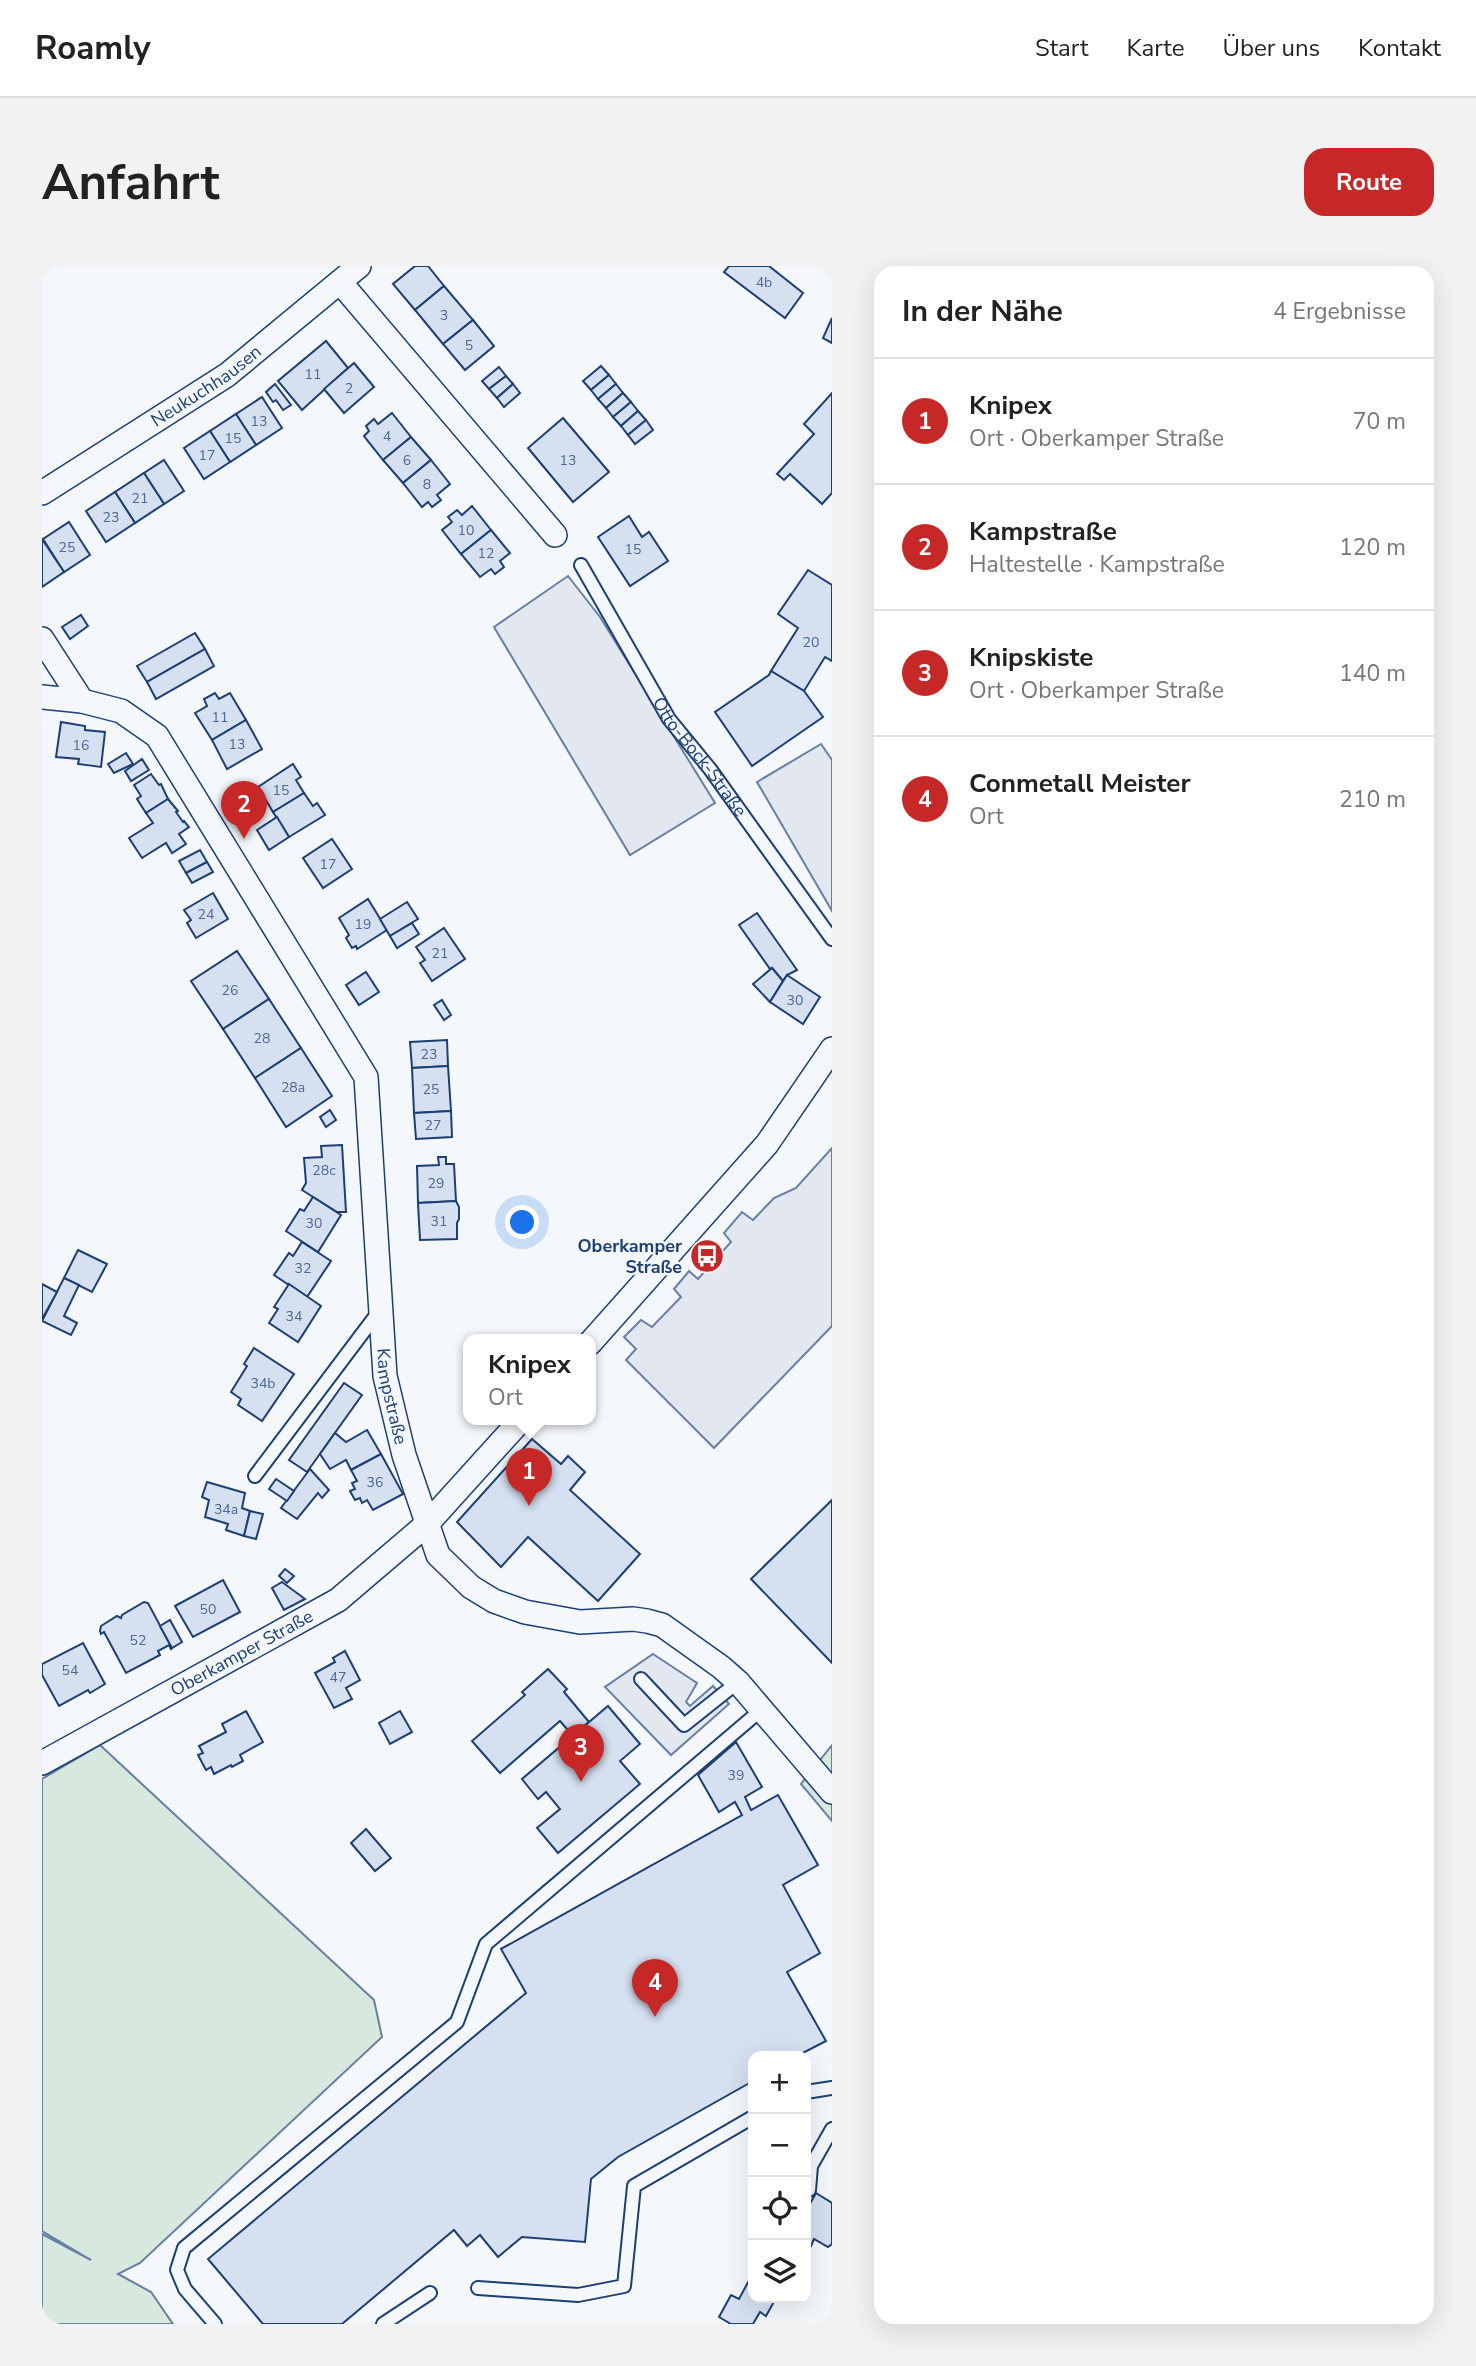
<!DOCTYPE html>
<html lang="de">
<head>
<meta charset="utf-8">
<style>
	body { margin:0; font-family:"Nunito Sans",sans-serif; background:#f2f2f2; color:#222 }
	.controls { position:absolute; right:21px; bottom:21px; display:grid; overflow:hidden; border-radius:14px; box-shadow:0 7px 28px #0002 }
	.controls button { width:63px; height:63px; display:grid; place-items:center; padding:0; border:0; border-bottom:2px solid #e0e0e0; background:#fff; color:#222; font:35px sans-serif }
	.you { position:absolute; left:481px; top:957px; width:24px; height:24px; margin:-18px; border:5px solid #fff; border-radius:50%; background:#1a73e8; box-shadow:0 0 0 10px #1a73e833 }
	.badge { display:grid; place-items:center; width:46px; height:46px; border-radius:50%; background:#c62828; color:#fff; font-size:23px; font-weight:700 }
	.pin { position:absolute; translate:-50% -58px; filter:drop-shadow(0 2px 4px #0008) }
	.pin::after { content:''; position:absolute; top:37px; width:24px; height:21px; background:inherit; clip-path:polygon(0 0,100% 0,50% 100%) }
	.popup { position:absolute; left:421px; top:1068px; width:133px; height:91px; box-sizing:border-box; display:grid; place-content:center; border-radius:14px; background:#fff; filter:drop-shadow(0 2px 5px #0005); font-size:23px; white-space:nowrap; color:#767676 }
	.popup b { font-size:26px; color:#222 }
	.popup::after { content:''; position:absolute; left:50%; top:100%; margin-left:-14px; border:14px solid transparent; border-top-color:#fff }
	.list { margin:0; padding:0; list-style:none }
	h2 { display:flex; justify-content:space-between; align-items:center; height:91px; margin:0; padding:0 28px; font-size:30px }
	h2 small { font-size:23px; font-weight:400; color:#767676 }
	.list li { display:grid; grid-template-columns:46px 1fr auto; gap:21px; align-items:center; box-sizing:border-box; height:126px; padding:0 28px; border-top:2px solid #e0e0e0 }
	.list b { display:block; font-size:26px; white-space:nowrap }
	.list p { margin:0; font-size:23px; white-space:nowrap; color:#767676 }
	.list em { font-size:23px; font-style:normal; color:#767676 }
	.icon { flex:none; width:38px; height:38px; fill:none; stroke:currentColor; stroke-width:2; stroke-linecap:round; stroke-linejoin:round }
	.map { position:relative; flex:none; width:790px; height:2058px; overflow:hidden; border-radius:21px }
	header { display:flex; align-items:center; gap:42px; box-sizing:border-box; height:98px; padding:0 35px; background:#fff; border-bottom:2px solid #e0e0e0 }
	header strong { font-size:33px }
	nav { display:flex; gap:38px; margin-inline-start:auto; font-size:24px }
	.intro { display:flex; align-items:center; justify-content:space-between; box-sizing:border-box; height:168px; padding:0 42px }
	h1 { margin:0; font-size:49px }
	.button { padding:18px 32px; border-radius:21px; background:#c62828; color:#fff; font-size:24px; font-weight:700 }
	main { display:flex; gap:42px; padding:0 42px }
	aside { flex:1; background:#fff; border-radius:21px; box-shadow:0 7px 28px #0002 }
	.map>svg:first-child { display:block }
	.green { fill:#d7e8df; stroke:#687fa3; stroke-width:2 }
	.parking { fill:#e3e8f0; stroke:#687fa3; stroke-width:2 }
	.building { fill:#d5e0f0; stroke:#1d3f73; stroke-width:2 }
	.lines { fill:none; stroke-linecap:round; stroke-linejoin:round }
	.service-casing { stroke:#1d3f73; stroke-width:16 }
	.minor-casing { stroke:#1d3f73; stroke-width:26 }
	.service { stroke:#f4f7fb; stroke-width:12 }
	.minor { stroke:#f4f7fb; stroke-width:23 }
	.labels { text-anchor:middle; stroke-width:5; stroke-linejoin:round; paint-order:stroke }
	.number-label { font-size:14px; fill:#4b6792 }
	.street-label { font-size:18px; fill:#1d3f73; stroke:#f4f7fb }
	.poi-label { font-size:18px; font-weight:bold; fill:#1d3f73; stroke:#f4f7fb; text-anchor:end }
</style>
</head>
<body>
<header>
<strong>Roamly</strong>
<nav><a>Start</a><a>Karte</a><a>Über uns</a><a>Kontakt</a></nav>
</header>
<div class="intro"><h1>Anfahrt</h1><a class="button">Route</a></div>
<main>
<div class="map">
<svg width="790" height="2058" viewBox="0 0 790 2058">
	<rect width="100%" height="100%" fill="#f4f7fb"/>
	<g class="green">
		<polygon points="58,1479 332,1734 340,1771 98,1997 76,2008 109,2026 131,2058 0,2058 0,1968 49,1994 0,1965 0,1513"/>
		<polygon points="790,1479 790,1555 759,1518"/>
	</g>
	<g class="parking">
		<polygon points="526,310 558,351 673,537 588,589 452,361"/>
		<polygon points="779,478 790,494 790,645 715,516"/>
		<polygon points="790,882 790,1060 672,1182 584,1094 594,1083 582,1071 599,1054 610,1061 639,1031 632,1023 647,1005 656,1013 689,976 682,967 700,946 711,954 732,932 754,922"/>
		<polygon points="611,1388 655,1417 644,1436 648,1440 671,1420 687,1438 629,1489 563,1421"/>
	</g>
	<g class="building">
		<polygon points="373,0 386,0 402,20 373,44 351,18"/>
		<polygon points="687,0 727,0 761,27 743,52 682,6"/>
		<polygon points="402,20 431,54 401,78 373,44"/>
		<polygon points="790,52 790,77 781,72"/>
		<polygon points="431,54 452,80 423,104 401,78"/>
		<polygon points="284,75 306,102 260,144 236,115"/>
		<polygon points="312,97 332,121 302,147 282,123"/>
		<polygon points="559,100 567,109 549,124 541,115"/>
		<polygon points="457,101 464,110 447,123 440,115"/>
		<polygon points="567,109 574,118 556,133 549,124"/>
		<polygon points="464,110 471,118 455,132 447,123"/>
		<polygon points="233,118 249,139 241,144 234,134 231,136 224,126"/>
		<polygon points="471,118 478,127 462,141 455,132"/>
		<polygon points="574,118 581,127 564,142 556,133"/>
		<polygon points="581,127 589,136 571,151 564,142"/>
		<polygon points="790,127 790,227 780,238 748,208 742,214 735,208 772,168 762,158"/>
		<polygon points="220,131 240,162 214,179 194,148"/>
		<polygon points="589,136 596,145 579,160 571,151"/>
		<polygon points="596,145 604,154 586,169 579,160"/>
		<polygon points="350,147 369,171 341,194 322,170 327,165 324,160 332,153 336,158"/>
		<polygon points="194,148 214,179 188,196 168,165"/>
		<polygon points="521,152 567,206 531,236 486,182"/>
		<polygon points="604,154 611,164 593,178 586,169"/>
		<polygon points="168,165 188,196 162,213 142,182"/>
		<polygon points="369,171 389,194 361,217 341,194"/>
		<polygon points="122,194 142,225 122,238 102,207"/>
		<polygon points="389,194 408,218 395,229 399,234 390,241 386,236 380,241 361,217"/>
		<polygon points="102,207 122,238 93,257 73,226"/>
		<polygon points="73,226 93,257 64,276 44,245"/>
		<polygon points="430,240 449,264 419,288 400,264 410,256 406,251 415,244 420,249"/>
		<polygon points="587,250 600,271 607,266 626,295 588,320 556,271"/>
		<polygon points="27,256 48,289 22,306 1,273"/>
		<polygon points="449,264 468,287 458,295 462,301 453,308 449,303 438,311 419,288"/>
		<polygon points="0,273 22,306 0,321"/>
		<polygon points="766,304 790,319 790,395 783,391 762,425 729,405 756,362 736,348"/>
		<polygon points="39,349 46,360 28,373 20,361"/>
		<polygon points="153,367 163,383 105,416 95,400"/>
		<polygon points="163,383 172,400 114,433 105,416"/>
		<polygon points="729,405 762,425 781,451 710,500 673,446 727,409"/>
		<polygon points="173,427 177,433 188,427 204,454 170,474 153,447 165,440 162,433"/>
		<polygon points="204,454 220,483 185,503 170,474"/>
		<polygon points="19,456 43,460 43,464 63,466 59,501 36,498 37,493 14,491"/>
		<polygon points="84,487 91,498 72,507 66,498"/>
		<polygon points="100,493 107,504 89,515 83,505"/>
		<polygon points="251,498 259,511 254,514 262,527 231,546 216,521"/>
		<polygon points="109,508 117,519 119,518 126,533 104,547 95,533 99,530 92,519"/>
		<polygon points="262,527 271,540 275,537 283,549 247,571 231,546"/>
		<polygon points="126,533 136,545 134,546 141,556 142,555 147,561 137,568 144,578 130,587 124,577 100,592 87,572 111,557 104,547"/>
		<polygon points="235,551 247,571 227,584 215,564"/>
		<polygon points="290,573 310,603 281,622 261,592"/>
		<polygon points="158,584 165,596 144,607 137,595"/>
		<polygon points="165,596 171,606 150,617 144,607"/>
		<polygon points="171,627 186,653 154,672 145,657 149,654 142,644"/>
		<polygon points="326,633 345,664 315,683 314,680 310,682 304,672 307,669 297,652"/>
		<polygon points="365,636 376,653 348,670 338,653"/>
		<polygon points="715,647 755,704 745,709 741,715 730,702 728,703 697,659"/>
		<polygon points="370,657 377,668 355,682 348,670"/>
		<polygon points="402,662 423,693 390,715 378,697 383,694 374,681"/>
		<polygon points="195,685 227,733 181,763 149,715"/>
		<polygon points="730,702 741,715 728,736 711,718"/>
		<polygon points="324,706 337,726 317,739 304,719"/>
		<polygon points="745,709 778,731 761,758 728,736"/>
		<polygon points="227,733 259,782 213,812 181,763"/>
		<polygon points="400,734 409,749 402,754 392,739"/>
		<polygon points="405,774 406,800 370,802 368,776"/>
		<polygon points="259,782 290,830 244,861 213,812"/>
		<polygon points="406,800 409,845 372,847 370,802"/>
		<polygon points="288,844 294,854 284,861 278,851"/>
		<polygon points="409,845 410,871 374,873 372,847"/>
		<polygon points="300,879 304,946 295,946 260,924 264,917 262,892 280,891 279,880"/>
		<polygon points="396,891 404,891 404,898 412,898 414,935 376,937 375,900 397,899"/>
		<polygon points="271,931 299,949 276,986 244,965 258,943 262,945"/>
		<polygon points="414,935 417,941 417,953 415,957 415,973 378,974 376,937"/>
		<polygon points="260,976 289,995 265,1031 232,1009 247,987 251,990"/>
		<polygon points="36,984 65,998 50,1026 22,1012"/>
		<polygon points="22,1012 37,1019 22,1050 35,1057 29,1069 0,1055"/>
		<polygon points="0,1018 15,1026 0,1053"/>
		<polygon points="247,1018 279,1040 256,1076 227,1057 236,1043 232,1041"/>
		<polygon points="212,1082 252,1108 220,1155 196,1139 199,1133 189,1126 205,1100 202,1098"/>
		<polygon points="302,1117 320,1129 265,1206 247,1194"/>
		<polygon points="325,1164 339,1188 309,1204 304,1194 288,1203 278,1188 293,1167 304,1176"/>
		<polygon points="490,1173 519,1198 526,1190 543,1206 528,1224 598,1288 556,1335 486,1271 459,1301 415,1256"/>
		<polygon points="339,1188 361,1228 331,1244 325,1234 320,1237 318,1232 313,1234 308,1225 313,1223 310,1217 315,1215 309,1204"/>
		<polygon points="268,1203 287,1224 280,1232 276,1227 255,1253 239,1242"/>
		<polygon points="234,1213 252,1225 245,1235 227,1223"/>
		<polygon points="165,1216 203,1227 200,1242 208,1245 202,1270 184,1264 186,1258 163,1251 167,1234 160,1231"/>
		<polygon points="790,1234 790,1397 709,1313"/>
		<polygon points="208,1245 221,1248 214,1273 202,1270"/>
		<polygon points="243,1303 252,1310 245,1317 237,1310"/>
		<polygon points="181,1314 198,1346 151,1371 133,1340"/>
		<polygon points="240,1316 263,1333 242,1344 230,1322"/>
		<polygon points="102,1336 106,1337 130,1382 129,1383 127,1379 116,1385 118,1389 84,1407 62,1366 59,1368 58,1365 59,1360 75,1350 79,1352 80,1349"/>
		<polygon points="128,1354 140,1376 130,1382 118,1360"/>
		<polygon points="41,1377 63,1418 48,1427 46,1424 17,1440 0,1409 0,1398"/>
		<polygon points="303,1385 318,1414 304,1422 310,1433 292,1442 273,1407 293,1396 291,1392"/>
		<polygon points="506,1403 525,1423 522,1426 547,1456 531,1470 518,1455 458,1507 430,1475 483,1429 480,1426"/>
		<polygon points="566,1440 598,1478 578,1495 598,1518 516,1587 495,1562 518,1543 504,1526 496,1533 480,1513"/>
		<polygon points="204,1445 221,1476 198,1489 201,1495 190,1501 189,1499 172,1508 169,1501 164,1504 156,1489 161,1487 157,1480 184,1466 180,1458"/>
		<polygon points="358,1445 370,1466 348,1478 337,1457"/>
		<polygon points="694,1476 720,1521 703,1531 709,1544 736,1529 776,1599 741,1619 778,1687 745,1706 784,1775 755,1790 711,1790 711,1815 576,1891 549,1913 543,1976 480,1971 456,1991 438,1969 425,1980 412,1964 300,2058 221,2058 166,1993 484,1727 459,1683 700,1549 693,1536 677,1546 656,1509"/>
		<polygon points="324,1563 349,1592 333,1605 309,1577"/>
		<polygon points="774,1927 790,1937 790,1978 786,1981 772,1973 769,1980 764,1977 764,1945"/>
		<polygon points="711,2007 711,2032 734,2032 724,2050 718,2046 711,2058 689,2058 677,2051 689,2029 697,2033"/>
	</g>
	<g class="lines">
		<g class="service-casing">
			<g id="service">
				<path id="s1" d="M539,299L627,453L668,503L790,673"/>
				<polyline points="213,1210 338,1044"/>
				<polyline points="599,1413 642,1459 696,1416"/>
				<polyline points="764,1826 790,1822"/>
				<polyline points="767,1924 769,1900 790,1863"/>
				<polyline points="436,2022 536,2029 582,2020 592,1920 711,1851"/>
				<polyline points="173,2058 143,2023 135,2004 142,1982 415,1756 444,1678 719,1444"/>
				<polyline points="341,2058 388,2027"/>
			</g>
		</g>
		<g class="minor-casing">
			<g id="minor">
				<polyline points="298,16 513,269"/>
				<path id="s2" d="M0,227L185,109L317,0"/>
				<polyline points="0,373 40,435"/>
				<path id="s3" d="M0,431L40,435L79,445L115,470L324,811L343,1110L362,1189L396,1289L429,1321L452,1335L483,1346L538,1356L591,1353L605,1355L620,1359L679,1401L696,1416L790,1526"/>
				<polyline points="548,1077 725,878 790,783"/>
				<path id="s4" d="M0,1497L296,1334L385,1258L479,1154"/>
			</g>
		</g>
		<use href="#service" class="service"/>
		<use href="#minor" class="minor"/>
	</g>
	<defs>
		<g id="bus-disc" transform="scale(1.75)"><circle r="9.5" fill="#c62828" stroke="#f4f7fb"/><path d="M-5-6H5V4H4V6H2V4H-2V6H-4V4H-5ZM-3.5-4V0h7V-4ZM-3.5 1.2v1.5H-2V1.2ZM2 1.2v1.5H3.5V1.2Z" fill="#fff"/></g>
	</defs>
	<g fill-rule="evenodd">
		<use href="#bus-disc" x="665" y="990"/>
	</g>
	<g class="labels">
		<g class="number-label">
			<text x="722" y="21">4b</text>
			<text x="402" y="54">3</text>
			<text x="427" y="84">5</text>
			<text x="271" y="113">11</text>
			<text x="307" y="127">2</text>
			<text x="217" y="160">13</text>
			<text x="345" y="175">4</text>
			<text x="191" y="177">15</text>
			<text x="165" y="194">17</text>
			<text x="365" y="199">6</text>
			<text x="526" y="199">13</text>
			<text x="385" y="223">8</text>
			<text x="98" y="237">21</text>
			<text x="69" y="256">23</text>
			<text x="424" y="269">10</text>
			<text x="25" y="286">25</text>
			<text x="591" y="288">15</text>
			<text x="444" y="292">12</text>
			<text x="769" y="381">20</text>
			<text x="178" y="456">11</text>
			<text x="195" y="483">13</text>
			<text x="39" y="484">16</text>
			<text x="239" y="529">15</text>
			<text x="286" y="603">17</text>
			<text x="164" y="653">24</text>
			<text x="321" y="663">19</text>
			<text x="398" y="692">21</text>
			<text x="188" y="729">26</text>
			<text x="753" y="739">30</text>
			<text x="220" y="777">28</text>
			<text x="387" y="793">23</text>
			<text x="251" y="826">28a</text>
			<text x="389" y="828">25</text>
			<text x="391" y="864">27</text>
			<text x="282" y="909">28c</text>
			<text x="394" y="922">29</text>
			<text x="397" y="960">31</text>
			<text x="272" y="962">30</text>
			<text x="261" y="1007">32</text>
			<text x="252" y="1055">34</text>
			<text x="221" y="1122">34b</text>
			<text x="333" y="1221">36</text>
			<text x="184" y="1248">34a</text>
			<text x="166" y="1348">50</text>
			<text x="96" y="1379">52</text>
			<text x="28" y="1409">54</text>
			<text x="296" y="1416">47</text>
			<text x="694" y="1514">39</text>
		</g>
		<g class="street-label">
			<text dy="6" stroke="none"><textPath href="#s2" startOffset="196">Neukuchhausen</textPath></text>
			<text dy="6" stroke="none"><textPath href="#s1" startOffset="226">Otto-Bock-Straße</textPath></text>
			<text dy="6" stroke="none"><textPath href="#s3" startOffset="845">Kampstraße</textPath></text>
			<text dy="6" stroke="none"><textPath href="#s4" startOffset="228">Oberkamper Straße</textPath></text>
		</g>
		<g class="poi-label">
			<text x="640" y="986">Oberkamper<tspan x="640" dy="21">Straße</tspan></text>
		</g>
	</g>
</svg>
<div class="controls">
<button>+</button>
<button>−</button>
<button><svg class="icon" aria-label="locate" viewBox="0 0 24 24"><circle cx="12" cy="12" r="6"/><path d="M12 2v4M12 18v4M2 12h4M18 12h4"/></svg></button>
<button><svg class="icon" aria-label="layers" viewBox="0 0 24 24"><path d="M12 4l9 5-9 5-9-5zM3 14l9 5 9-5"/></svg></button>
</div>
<div class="you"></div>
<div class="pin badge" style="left:487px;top:1240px">1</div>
<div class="popup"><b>Knipex</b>Ort</div>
<div class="pin badge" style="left:202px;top:573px">2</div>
<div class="pin badge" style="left:539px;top:1516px">3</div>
<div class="pin badge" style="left:613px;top:1751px">4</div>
</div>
<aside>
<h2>In der Nähe<small>4 Ergebnisse</small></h2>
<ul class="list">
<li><span class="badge">1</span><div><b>Knipex</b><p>Ort · Oberkamper Straße</p></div><em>70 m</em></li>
<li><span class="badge">2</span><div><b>Kampstraße</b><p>Haltestelle · Kampstraße</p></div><em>120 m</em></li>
<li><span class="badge">3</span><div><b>Knipskiste</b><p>Ort · Oberkamper Straße</p></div><em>140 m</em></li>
<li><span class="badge">4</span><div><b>Conmetall Meister</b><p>Ort</p></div><em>210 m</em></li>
</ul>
</aside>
</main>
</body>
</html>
